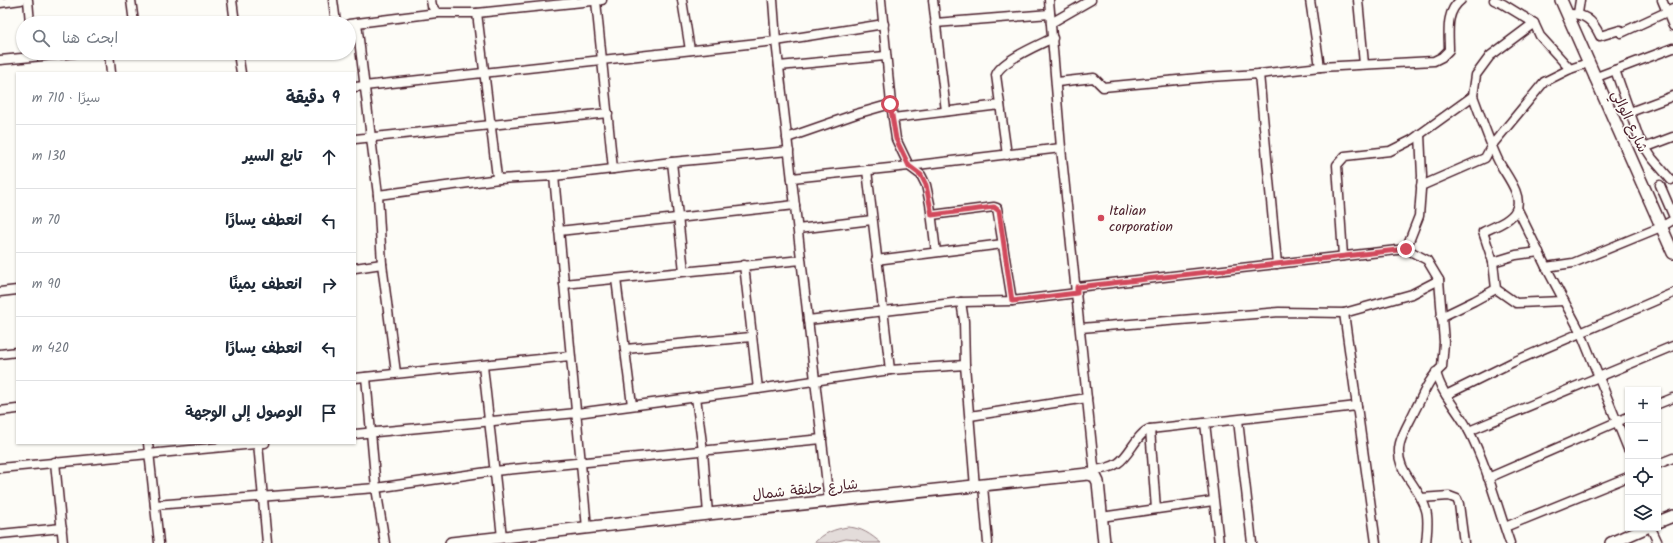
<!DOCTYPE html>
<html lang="ar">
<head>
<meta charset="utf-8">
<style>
	body { margin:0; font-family:Kalam,"Playpen Sans Arabic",sans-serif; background:#f6f6f7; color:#1f2937; direction:rtl }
	.controls { position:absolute; right:12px; bottom:12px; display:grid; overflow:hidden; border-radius:0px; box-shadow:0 1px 3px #0004 }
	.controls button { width:36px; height:36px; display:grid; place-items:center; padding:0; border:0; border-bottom:1px solid #e0e1e3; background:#fff; color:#1f2937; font:20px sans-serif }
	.stop { position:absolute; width:12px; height:12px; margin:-9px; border:3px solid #d1495b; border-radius:50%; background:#fff }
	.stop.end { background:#d1495b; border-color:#fff; box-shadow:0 1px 4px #0008 }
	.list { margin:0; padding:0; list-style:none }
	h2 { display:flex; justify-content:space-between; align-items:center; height:52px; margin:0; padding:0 16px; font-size:17px }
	h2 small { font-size:13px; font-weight:400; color:#747a83 }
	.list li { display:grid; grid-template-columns:26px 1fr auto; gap:12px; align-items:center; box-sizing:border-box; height:64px; padding:0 16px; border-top:1px solid #e0e1e3 }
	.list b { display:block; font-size:15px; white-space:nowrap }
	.list em { font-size:13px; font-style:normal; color:#747a83 }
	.icon { flex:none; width:22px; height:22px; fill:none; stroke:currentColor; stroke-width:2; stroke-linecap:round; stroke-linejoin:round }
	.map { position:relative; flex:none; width:1673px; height:543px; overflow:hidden; direction:ltr }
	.search { position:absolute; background:#fff; box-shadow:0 1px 3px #0004; left:16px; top:16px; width:340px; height:44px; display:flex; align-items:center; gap:10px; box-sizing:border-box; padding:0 14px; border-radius:22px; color:#747a83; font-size:15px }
	.panel { position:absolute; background:#fff; box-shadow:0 1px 3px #0004; left:16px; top:72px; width:340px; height:372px; border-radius:0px; direction:rtl }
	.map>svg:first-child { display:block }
	.green { fill:#e3dcda; stroke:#967e82 }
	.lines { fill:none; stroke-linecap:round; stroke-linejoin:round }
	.street-casing { stroke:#4a1f2b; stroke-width:11 }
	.secondary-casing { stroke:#4a1f2b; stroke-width:14 }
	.street { stroke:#fdfcf7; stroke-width:8 }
	.secondary { stroke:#fdfcf7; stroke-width:11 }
	.route { stroke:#d1495b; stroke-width:5 }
	.poi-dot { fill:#d1495b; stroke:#fdfcf7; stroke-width:1.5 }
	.labels { text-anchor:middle; stroke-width:3; stroke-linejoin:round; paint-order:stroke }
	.street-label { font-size:14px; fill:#4a1f2b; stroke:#fdfcf7 }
	.poi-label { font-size:14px; fill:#4a1f2b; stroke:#fdfcf7; text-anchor:start }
</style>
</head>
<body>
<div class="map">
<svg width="1673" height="543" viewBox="0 0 1673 543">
	<rect width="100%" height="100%" fill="#fdfcf7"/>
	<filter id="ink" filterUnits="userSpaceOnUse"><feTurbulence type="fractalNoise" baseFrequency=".025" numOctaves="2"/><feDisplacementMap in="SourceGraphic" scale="8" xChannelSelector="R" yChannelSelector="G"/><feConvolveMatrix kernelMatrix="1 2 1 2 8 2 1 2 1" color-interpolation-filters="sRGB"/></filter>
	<g filter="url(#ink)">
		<path class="green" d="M848,527C862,528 870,534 881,543H864L857,540L846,539L830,543H814C824,533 834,529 848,527Z"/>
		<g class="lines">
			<g class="street-casing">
				<g id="street">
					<polyline points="28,0 30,23"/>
					<polyline points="131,0 134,23"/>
					<polyline points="232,0 235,23"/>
					<polyline points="333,0 336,23"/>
					<polyline points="431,0 432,6 437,13 477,13 497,177 499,179 554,176 587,528"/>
					<polyline points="682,0 690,50"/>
					<polyline points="773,0 776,41 829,502"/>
					<polyline points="881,0 891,104 896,139 909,166 921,175 926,185 930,204 936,252"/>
					<polyline points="933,0 946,111"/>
					<polyline points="1049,0 1061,148 1095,476"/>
					<polyline points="1310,0 1320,67"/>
					<polyline points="1358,0 1364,64"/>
					<polyline points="1494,0 1503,4 1534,23 1540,36 1570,69"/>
					<polyline points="1662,0 1673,26"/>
					<polyline points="596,1 613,169"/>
					<polyline points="0,3 21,0"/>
					<polyline points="477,13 602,0"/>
					<polyline points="1578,13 1580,0"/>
					<path d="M1567,14C1584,13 1593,20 1600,36L1620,30L1621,33L1673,9"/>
					<polyline points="357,23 378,195 382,264 396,373"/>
					<polyline points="935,23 1050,14"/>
					<polyline points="1051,23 1091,0"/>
					<polyline points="349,24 437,13"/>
					<polyline points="109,53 111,73"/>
					<polyline points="238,53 241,73"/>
					<polyline points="0,60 75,53"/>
					<polyline points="779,66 885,56"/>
					<polyline points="1615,70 1639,138 1652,158 1671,180"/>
					<polyline points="1259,74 1277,264"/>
					<polyline points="1594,78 1673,48"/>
					<path d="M1057,82L1094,78L1103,87L1209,77L1259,74L1320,67L1434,61L1442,57L1449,50C1449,33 1445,12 1461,0"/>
					<polyline points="355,87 776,41 884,24"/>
					<path d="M1473,96C1481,117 1488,139 1498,160C1504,173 1524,195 1516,210C1511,221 1493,227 1483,232L1493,262L1496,289L1516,303L1564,301"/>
					<polyline points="1630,112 1673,96"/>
					<polyline points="893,118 1000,105"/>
					<polyline points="787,138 856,114 891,104"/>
					<polyline points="355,139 608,113"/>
					<polyline points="1644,148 1673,137"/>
					<path d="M1007,155L996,75C1000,61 1039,45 1053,38"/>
					<polyline points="672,162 684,271"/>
					<polyline points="867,170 890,370"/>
					<polyline points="554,176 672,162 789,151"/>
					<polyline points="792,178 909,166 1061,148"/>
					<polyline points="1660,185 1673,215"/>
					<polyline points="1421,186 1485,158 1492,145 1544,82 1570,69 1588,63"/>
					<polyline points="378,195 499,179"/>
					<polyline points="1517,208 1546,267 1573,263 1661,227 1673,220"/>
					<polyline points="932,215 994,207 997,208 1012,301"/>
					<polyline points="798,229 872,220"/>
					<polyline points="559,231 795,205"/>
					<polyline points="1406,249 1419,216 1422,176 1420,134"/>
					<polyline points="1343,256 1337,165 1345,156 1390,151 1412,140 1473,96 1476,75 1490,56 1534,23"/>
					<polyline points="876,260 1003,244"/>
					<polyline points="1493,262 1516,255 1539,252"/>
					<polyline points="744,265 758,389"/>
					<polyline points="1546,267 1581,333 1628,449"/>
					<polyline points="355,268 382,264"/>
					<polyline points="616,279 632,405"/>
					<polyline points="564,284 801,260"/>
					<path d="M1077,287L1406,249L1427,260L1439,280L1444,342L1442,367C1429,378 1423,395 1415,410C1410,421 1403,432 1400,443C1393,470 1420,486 1426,510C1429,520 1427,532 1426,543"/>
					<polyline points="0,292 17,290"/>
					<polyline points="961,302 964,321 965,365 975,487"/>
					<polyline points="1344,313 1376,543"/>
					<polyline points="1441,317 1474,301 1496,289"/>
					<polyline points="808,320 961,302 1012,301 1077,293"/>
					<polyline points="1081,328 1279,312 1344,313 1412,294 1439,280"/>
					<polyline points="626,349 751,337"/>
					<polyline points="0,354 17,352"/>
					<polyline points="483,366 502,537"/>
					<path d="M1436,372C1441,394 1459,411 1469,431C1487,466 1497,506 1510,543"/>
					<polyline points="366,377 376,488 385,543"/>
					<polyline points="355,378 570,356"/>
					<polyline points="1446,395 1513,362 1673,293"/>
					<polyline points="696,397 703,451 708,514"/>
					<polyline points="1658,404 1673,398"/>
					<polyline points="0,411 17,409"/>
					<polyline points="970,416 1087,398"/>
					<polyline points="1238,420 1252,543"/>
					<polyline points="1205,423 1219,543"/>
					<polyline points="1150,429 1156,509"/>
					<polyline points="1469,431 1673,346"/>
					<polyline points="355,434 577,413 758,389 890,370 965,365"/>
					<polyline points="148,443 159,543"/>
					<polyline points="258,443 267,543"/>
					<polyline points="55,462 63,543"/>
					<polyline points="1658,464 1673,458"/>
					<polyline points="0,468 265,443"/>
					<path d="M1094,470C1103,469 1111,468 1118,463C1130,455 1137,433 1150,429L1357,406"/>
					<polyline points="1488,478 1628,417"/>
					<polyline points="983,486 988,543"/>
					<polyline points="1421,498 1449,496 1457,499 1459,504 1464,543"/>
					<polyline points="155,505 376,488 494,471 822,439"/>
					<polyline points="1101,517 1213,501"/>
					<polyline points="1505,527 1628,477"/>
					<polyline points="1651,528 1658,543"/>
					<polyline points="0,534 62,528"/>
				</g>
			</g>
			<g class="secondary-casing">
				<g id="secondary">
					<polyline points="1561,0 1673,253"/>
					<polyline points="1658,522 1673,516"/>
					<polyline points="451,543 708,514 1088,474 1095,476 1098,482 1104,543"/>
					<polyline points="1611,543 1645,528"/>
				</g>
			</g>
			<use href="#street" class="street"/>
			<use href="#secondary" class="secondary"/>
		</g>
	</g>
	<g class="lines" filter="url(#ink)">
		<polyline class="route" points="890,104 896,139 909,166 921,175 926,185 932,215 994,207 999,211 1012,301 1077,293 1077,287 1406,249"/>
	</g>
	<circle class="poi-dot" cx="1101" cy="218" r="4"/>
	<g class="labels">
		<g class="street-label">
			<text transform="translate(1630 121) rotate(65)" y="5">شارع الوالي</text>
			<text transform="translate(805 489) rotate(-6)" y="5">شارع حلنقة شمال</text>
		</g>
		<g class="poi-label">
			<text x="1109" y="215">Italian<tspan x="1109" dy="16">corporation</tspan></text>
		</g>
	</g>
</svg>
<div class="controls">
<button>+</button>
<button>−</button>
<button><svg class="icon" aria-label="locate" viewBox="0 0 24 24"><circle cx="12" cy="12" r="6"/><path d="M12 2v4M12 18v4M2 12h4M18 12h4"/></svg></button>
<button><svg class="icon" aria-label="layers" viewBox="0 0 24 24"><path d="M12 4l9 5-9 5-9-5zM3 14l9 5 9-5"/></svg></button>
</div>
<div class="stop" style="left:890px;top:104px"></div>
<div class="stop end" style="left:1406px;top:249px"></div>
<div class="search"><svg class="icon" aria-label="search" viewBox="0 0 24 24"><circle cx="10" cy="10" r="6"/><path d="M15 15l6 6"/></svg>ابحث هنا</div>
<section class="panel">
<h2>9 دقيقة<small>سيرًا · 710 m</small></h2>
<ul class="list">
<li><svg class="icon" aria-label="ahead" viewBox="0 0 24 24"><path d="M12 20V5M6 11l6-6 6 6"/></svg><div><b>تابع السير</b></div><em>130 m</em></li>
<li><svg class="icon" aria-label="left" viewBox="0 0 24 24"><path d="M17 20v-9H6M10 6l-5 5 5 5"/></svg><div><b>انعطف يسارًا</b></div><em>70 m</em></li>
<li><svg class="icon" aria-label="right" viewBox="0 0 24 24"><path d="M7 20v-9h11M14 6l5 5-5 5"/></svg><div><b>انعطف يمينًا</b></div><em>90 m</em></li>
<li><svg class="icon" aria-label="left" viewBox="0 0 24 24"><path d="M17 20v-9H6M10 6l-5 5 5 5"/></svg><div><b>انعطف يسارًا</b></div><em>420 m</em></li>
<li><svg class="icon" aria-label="arrive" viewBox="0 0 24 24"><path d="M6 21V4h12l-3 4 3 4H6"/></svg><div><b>الوصول إلى الوجهة</b></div></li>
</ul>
</section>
</div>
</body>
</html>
